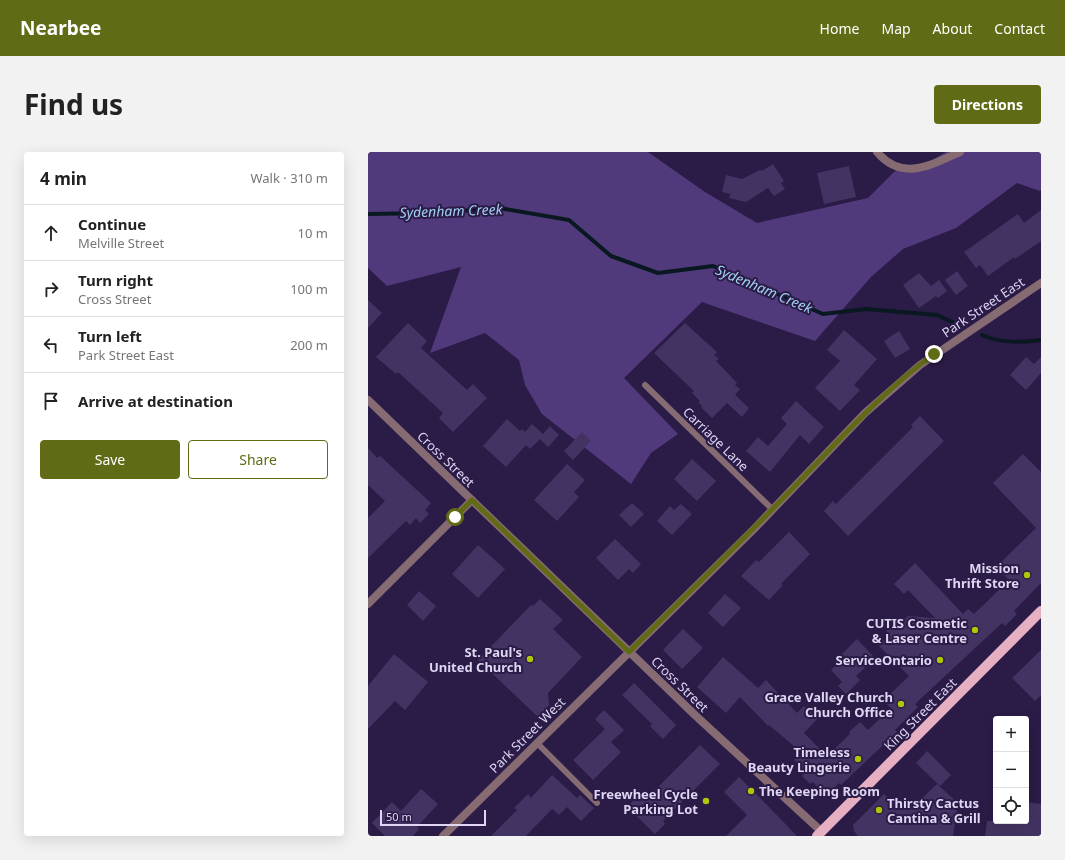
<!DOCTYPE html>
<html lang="en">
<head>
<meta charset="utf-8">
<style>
	body { margin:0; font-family:"Noto Sans",sans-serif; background:#f2f2f2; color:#222 }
	.controls { position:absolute; right:12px; bottom:12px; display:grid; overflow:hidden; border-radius:4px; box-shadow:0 4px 16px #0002 }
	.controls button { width:36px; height:36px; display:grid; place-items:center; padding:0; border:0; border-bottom:1px solid #e0e0e0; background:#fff; color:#222; font:20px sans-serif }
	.scale { position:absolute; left:12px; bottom:10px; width:106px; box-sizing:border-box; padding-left:4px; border:2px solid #ded6f3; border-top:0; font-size:11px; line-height:14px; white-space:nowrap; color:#ded6f3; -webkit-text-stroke:3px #2b1b47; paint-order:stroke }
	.stop { position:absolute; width:12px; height:12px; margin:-9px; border:3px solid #616b16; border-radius:50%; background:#fff }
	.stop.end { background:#616b16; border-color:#fff; box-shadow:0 1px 4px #0008 }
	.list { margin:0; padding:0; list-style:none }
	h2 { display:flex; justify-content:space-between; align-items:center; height:52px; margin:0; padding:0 16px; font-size:17px }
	h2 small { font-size:13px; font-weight:400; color:#767676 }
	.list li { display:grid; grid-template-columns:26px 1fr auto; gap:12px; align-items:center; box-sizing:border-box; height:56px; padding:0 16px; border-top:1px solid #e0e0e0 }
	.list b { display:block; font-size:15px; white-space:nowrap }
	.list p { margin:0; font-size:13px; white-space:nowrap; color:#767676 }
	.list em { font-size:13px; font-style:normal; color:#767676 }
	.actions { display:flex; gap:8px; padding:12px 16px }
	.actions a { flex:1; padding:9px 0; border:1px solid #616b16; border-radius:4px; text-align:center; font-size:14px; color:#616b16 }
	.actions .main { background:#616b16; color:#fff }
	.icon { flex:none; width:22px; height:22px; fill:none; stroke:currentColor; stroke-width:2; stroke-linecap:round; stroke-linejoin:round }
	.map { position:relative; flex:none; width:673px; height:684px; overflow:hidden; border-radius:4px }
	header { display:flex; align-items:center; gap:24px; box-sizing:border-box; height:56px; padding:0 20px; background:#616b16; color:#fff }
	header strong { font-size:19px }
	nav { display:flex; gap:22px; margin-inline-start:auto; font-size:14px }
	.intro { display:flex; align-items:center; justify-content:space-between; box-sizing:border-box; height:96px; padding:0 24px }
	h1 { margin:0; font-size:28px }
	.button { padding:10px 18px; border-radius:4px; background:#616b16; color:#fff; font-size:14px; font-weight:700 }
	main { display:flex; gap:24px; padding:0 24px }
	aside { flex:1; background:#fff; border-radius:4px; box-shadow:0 4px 16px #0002 }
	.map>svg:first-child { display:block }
	.green { fill:#513a7c }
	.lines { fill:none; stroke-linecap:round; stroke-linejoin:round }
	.stream { stroke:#091821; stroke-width:4 }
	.building { fill:#433362 }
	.lane { stroke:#866b73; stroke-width:6 }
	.street { stroke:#866b73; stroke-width:8 }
	.primary { stroke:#e7b0c2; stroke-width:10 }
	.route { stroke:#616b16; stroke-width:5 }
	.poi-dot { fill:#afc507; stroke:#2b1b47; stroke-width:1.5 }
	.labels { text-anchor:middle; stroke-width:4; stroke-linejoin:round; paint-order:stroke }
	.street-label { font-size:13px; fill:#ded6f3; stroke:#2b1b47 }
	.poi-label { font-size:13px; font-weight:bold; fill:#ded6f3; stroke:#2b1b47; text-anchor:end }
	.water-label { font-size:14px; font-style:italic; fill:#a0d0f0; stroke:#2b1b47 }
</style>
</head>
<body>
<header>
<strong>Nearbee</strong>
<nav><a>Home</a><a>Map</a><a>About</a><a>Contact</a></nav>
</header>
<div class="intro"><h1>Find us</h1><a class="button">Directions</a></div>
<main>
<aside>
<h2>4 min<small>Walk · 310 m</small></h2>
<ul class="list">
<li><svg class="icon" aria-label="ahead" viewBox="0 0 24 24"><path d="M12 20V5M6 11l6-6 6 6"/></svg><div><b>Continue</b><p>Melville Street</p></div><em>10 m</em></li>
<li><svg class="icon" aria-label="right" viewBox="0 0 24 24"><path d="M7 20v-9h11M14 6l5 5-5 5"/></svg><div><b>Turn right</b><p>Cross Street</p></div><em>100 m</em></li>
<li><svg class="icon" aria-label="left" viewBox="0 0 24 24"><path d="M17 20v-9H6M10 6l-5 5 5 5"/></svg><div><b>Turn left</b><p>Park Street East</p></div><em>200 m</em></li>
<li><svg class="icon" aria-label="arrive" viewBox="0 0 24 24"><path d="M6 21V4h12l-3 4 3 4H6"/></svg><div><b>Arrive at destination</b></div></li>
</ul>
<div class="actions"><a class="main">Save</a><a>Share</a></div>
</aside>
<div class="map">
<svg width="673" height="684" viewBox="0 0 673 684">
	<rect width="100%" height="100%" fill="#2b1b47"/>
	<polygon class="green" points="0,0 280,0 337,40 389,71 500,46 530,16 557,12 578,0 673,0 673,38 672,39 649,31 588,76 535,97 503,125 447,189 334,150 256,226 310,282 283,301 263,332 174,262 157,233 151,208 117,181 62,201 93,115 19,134 0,116"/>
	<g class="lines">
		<g class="stream">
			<polyline points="0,62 64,61 131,56 201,68 243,104 290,121 345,114 455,162 498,157 569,163 591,173"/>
			<path d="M614,183C631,191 655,191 673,188"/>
		</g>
	</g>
	<g class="building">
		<polygon points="405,12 416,29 413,31 417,37 406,44 400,36 378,50 361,46 362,42 354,40 358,23 374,27 392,18 394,19"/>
		<polygon points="481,14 488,45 456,52 449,21"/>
		<polygon points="673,58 673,89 647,107 646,105 620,124 612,113 608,116 596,100 650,62 656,71"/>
		<polygon points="589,119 600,134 588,143 577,128"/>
		<polygon points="551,121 563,134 571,128 579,139 570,146 568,144 551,156 535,133"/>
		<polygon points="0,148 14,161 0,176"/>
		<polygon points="40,171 59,189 53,196 99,238 105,232 119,246 85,280 71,266 75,261 30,220 28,222 8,205"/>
		<polygon points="317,171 349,200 346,203 351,207 348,209 369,231 367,233 372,237 367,243 381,256 374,265 359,251 344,266 333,255 334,254 330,250 332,249 324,241 326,239 286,201"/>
		<polygon points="476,178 509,207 486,233 492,238 472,259 447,236 472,209 459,198"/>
		<polygon points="531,179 542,197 527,206 516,189"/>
		<polygon points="658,205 666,212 673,205 673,221 658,238 642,223"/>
		<polygon points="428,249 456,275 441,292 432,283 402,320 378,299 390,285 400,294 419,272 413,266"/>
		<polygon points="552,264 576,289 480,384 456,359 465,349 468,352 545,275 543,273"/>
		<polygon points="139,267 152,279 154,277 157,280 164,272 175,282 182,274 191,283 180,295 172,287 162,297 158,293 138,315 115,294"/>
		<polygon points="214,280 223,289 205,308 196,299"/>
		<polygon points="0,296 9,306 12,304 63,351 57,358 61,362 52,371 48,366 42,373 38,369 0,406 0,366 17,349 0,333"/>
		<polygon points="655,302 673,320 673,431 646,459 649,462 637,474 634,471 547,552 550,555 527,578 529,580 473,633 471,631 458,644 445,630 442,632 434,624 438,620 426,608 433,600 401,573 400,574 372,545 358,561 329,535 355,505 390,536 398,528 429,561 436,554 450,566 436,581 459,604 482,582 481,580 492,570 500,578 523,556 515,549 541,524 511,494 520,483 518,481 519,478 528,469 535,469 540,464 567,466 540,438 536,442 526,432 547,411 595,462 600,457 606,462 641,428 628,415 668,376 625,331"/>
		<polygon points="324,307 348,329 329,349 306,327"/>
		<polygon points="199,312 217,328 206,340 211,345 189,369 166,348"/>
		<polygon points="264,351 276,362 263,375 251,363"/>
		<polygon points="313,352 324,362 304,383 289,369 302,354 306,358"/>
		<polygon points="421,380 442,402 413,432 415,433 401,448 373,424 388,408 391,410"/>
		<polygon points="247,387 273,412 265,421 261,417 250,428 228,406"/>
		<polygon points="110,393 137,417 110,446 84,422"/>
		<polygon points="51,439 68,454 55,469 39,453"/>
		<polygon points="357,442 373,456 355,475 340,461"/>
		<polygon points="172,447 195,468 185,477 214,505 180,541 181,553 170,565 110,508 163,453 165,454"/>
		<polygon points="315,477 335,496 314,517 295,498"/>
		<polygon points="489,487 507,506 488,524 492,528 478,542 470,534 474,530 463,518 476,505 474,502"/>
		<polygon points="673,498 673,543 667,549 644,526"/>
		<polygon points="26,502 60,530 37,558 27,549 0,577 0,534"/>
		<polygon points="266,531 308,573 295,587 282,574 284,572 254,543"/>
		<polygon points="236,558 256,578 243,590 253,600 225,628 205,608 237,577 227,567"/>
		<polygon points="332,593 352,612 295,669 297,672 287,682 259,655 271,643 276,649"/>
		<polygon points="559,599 583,623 572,634 548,611"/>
		<polygon points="184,623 209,646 212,643 226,656 213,669 199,655 191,663 184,657 158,684 123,684 149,658 146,656 160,642 163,646"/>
		<polygon points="371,625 400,654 429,684 358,684 379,663 356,640"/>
		<polygon points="569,632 590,651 585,684 490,684 486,679 485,673 516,642 524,650 547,653"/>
		<polygon points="53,637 70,652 49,675 51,677 45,684 17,684 4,671 24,650 33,659"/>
		<polygon points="658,650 673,652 673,684 617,684 619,669 658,669"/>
	</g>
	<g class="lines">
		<g class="lane">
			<polyline points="277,233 404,357"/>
			<polyline points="169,591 229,651"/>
		</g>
		<g class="street">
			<path d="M509,0C534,30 563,13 592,0"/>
			<polyline points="0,248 328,564 453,679"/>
			<polyline points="0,452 104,348"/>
			<polyline points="75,684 386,377 497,261 552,213 673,131"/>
		</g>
		<polyline class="primary" points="449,684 673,459"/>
	</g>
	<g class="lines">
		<path class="route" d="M87,365L104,348L261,500C315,446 369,394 422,339C468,292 512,241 566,202"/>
	</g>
	<g class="poi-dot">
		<circle cx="659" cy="423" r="4"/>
		<circle cx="607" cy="478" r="4"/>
		<circle cx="162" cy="507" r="4"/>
		<circle cx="572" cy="508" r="4"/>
		<circle cx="533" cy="552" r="4"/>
		<circle cx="490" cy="607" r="4"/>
		<circle cx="383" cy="639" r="4"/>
		<circle cx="338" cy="649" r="4"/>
		<circle cx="511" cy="658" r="4"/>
	</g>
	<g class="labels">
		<g class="street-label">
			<text transform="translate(615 155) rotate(-34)" y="5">Park Street East</text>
			<text transform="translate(348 287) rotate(44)" y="5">Carriage Lane</text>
			<text transform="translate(78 307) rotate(44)" y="5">Cross Street</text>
			<text transform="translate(312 532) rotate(44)" y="5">Cross Street</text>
			<text transform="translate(552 562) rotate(-45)" y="5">King Street East</text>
			<text transform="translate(159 583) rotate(-45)" y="5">Park Street West</text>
		</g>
		<g class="poi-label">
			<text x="651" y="421">Mission<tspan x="651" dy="15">Thrift Store</tspan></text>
			<text x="599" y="476">CUTIS Cosmetic<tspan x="599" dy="15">&amp; Laser Centre</tspan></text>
			<text x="154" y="505">St. Paul's<tspan x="154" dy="15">United Church</tspan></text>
			<text x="564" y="513">ServiceOntario</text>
			<text x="525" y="550">Grace Valley Church<tspan x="525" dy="15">Church Office</tspan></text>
			<text x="482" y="605">Timeless<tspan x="482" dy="15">Beauty Lingerie</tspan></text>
			<text x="391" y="644" text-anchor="start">The Keeping Room</text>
			<text x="330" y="647">Freewheel Cycle<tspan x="330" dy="15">Parking Lot</tspan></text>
			<text x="519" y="656" text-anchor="start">Thirsty Cactus<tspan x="519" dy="15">Cantina &amp; Grill</tspan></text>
		</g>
		<g class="water-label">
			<text transform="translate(83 59) rotate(-2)" y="5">Sydenham Creek</text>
			<text transform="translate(396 137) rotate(23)" y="5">Sydenham Creek</text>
		</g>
	</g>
</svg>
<div class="controls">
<button>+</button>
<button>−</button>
<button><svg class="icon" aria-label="locate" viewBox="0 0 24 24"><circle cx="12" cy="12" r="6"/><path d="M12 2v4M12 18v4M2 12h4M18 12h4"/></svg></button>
</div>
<div class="scale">50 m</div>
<div class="stop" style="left:87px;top:365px"></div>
<div class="stop end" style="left:566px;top:202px"></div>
</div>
</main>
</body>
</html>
